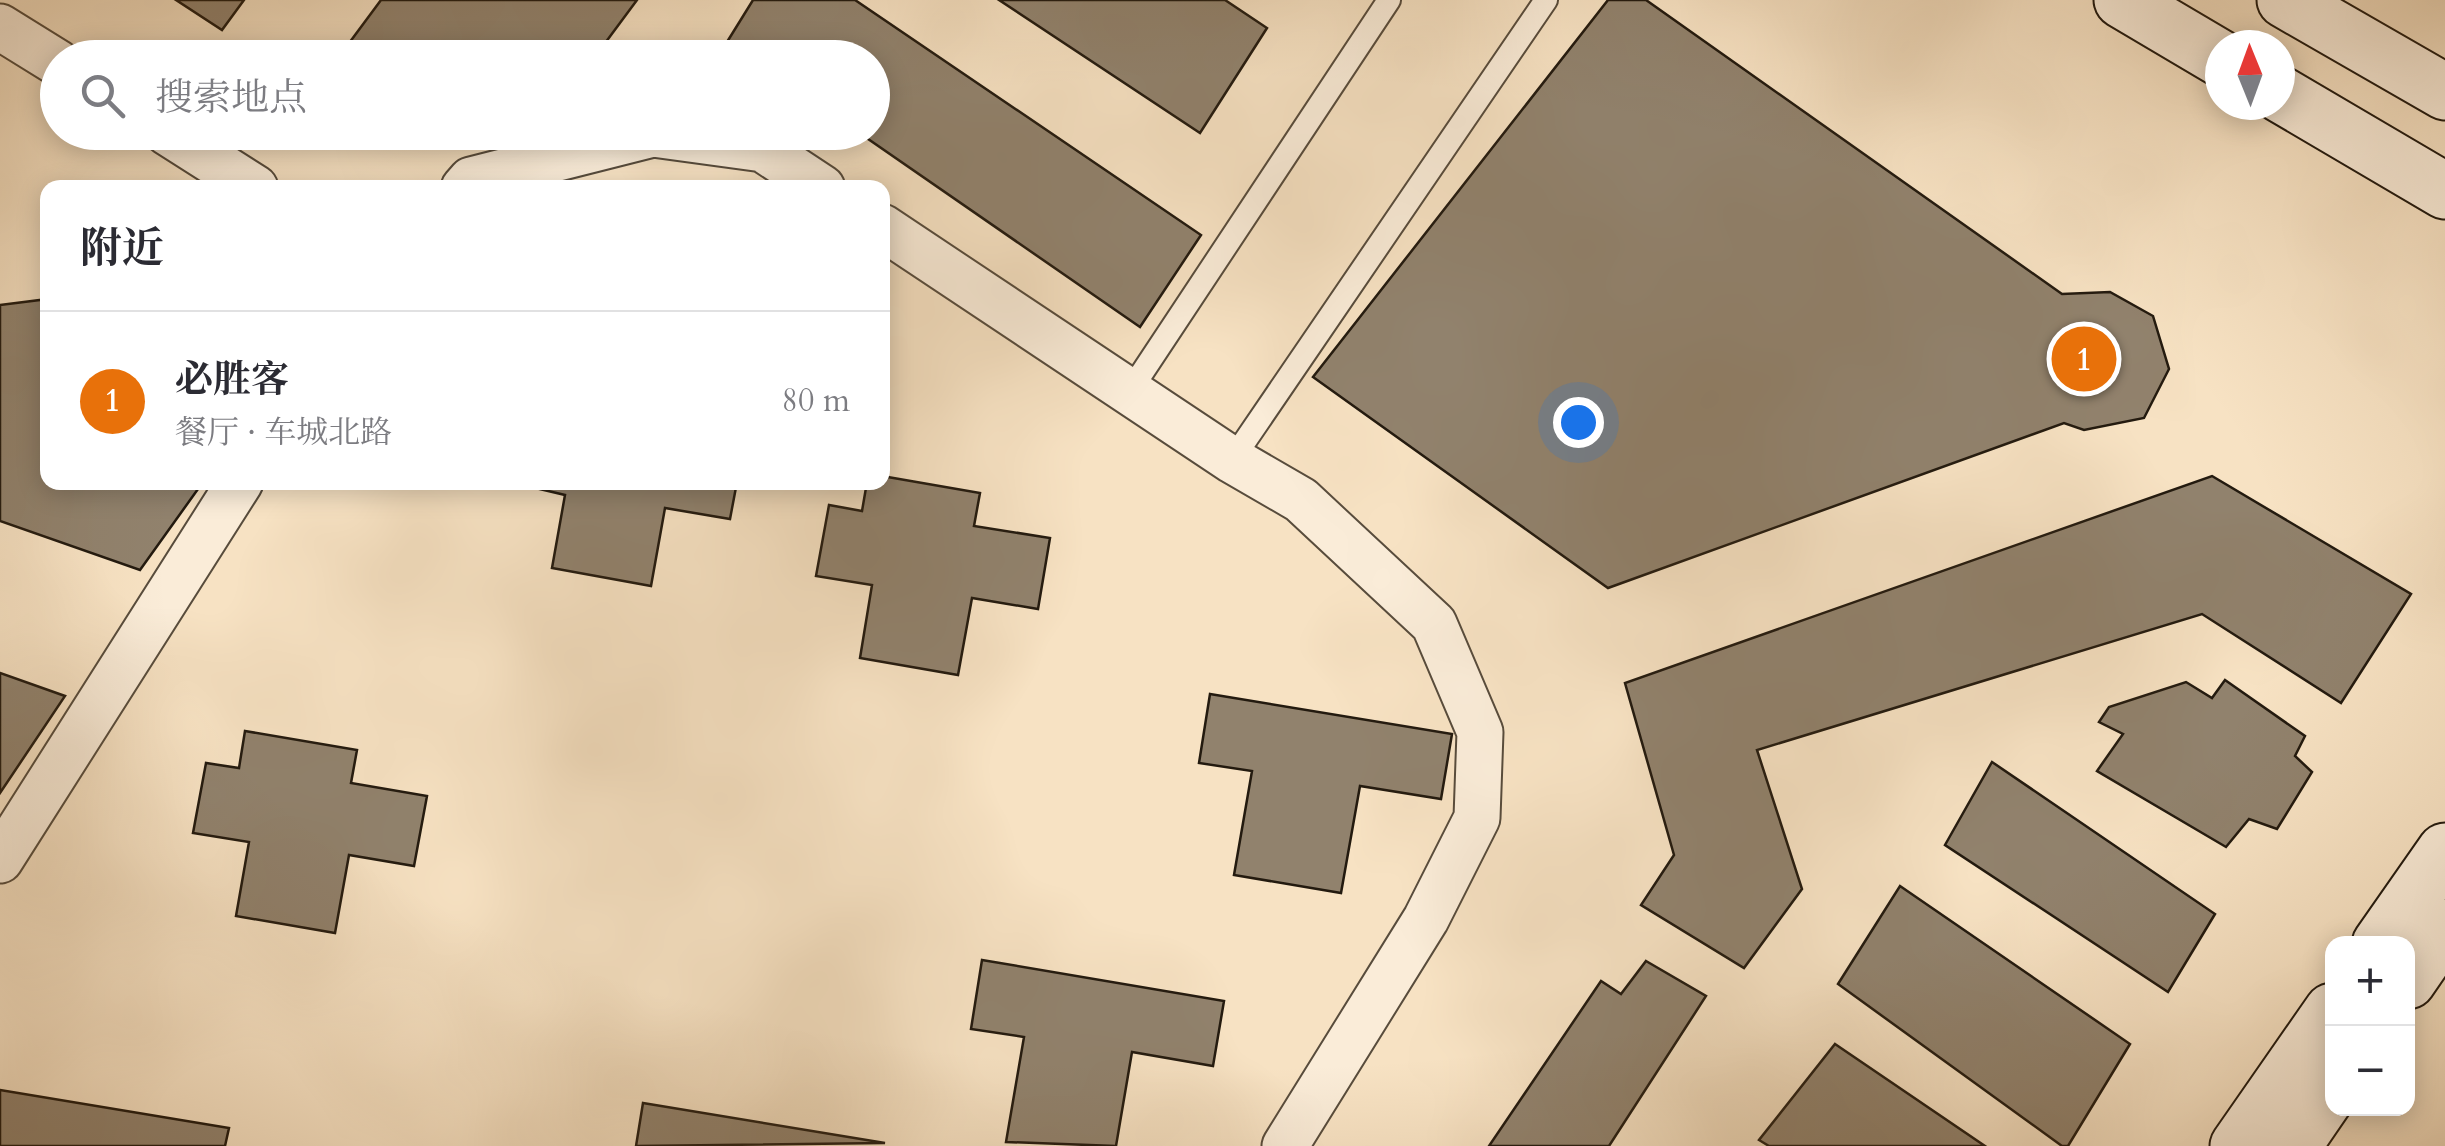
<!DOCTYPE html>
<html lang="zh">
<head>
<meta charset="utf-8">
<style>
	body { margin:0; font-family:Cardo,"Noto Serif SC",serif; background:#f2f2f3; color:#2b2b33 }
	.controls { position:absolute; right:30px; bottom:30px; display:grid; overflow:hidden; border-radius:20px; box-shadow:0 5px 25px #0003 }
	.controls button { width:90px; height:90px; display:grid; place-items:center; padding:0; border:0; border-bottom:2px solid #e1e1e2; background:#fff; color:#2b2b33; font:50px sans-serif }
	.compass { position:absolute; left:2205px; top:30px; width:90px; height:90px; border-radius:50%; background:#fff; box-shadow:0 5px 25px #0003; rotate:359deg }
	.you { position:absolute; left:1578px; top:422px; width:35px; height:35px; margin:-25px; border:8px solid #fff; border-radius:50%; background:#1a73e8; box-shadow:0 0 0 15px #1a73e833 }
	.badge { display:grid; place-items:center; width:65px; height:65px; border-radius:50%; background:#8f2418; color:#fff; font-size:32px; font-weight:700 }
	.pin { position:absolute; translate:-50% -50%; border:5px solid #fff; box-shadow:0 2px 10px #0006 }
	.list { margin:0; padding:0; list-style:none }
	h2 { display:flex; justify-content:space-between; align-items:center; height:130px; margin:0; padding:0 40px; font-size:42px }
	h2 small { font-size:32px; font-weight:400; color:#7c7c81 }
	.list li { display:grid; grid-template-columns:65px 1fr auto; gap:30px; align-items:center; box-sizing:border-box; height:180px; padding:0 40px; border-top:2px solid #e1e1e2 }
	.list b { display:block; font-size:38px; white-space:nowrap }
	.list p { margin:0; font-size:32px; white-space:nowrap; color:#7c7c81 }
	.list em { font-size:32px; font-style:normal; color:#7c7c81 }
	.icon { flex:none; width:55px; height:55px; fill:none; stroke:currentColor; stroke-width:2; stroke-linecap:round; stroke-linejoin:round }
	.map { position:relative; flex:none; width:2445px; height:1146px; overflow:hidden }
	.search { position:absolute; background:#fff; box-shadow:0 5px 25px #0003; left:40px; top:40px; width:850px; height:110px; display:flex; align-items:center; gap:25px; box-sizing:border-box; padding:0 35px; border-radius:55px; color:#7c7c81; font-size:38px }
	.panel { position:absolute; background:#fff; box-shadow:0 5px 25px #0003; left:40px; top:180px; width:850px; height:310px; border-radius:20px }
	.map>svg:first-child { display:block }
	.building { fill:#91826d; stroke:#231a0f; stroke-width:2.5 }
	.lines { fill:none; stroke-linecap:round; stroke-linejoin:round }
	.lane-casing { stroke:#584c3c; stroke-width:26 }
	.street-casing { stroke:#584c3c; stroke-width:49 }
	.secondary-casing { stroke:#231a0f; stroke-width:59 }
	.lane { stroke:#faecd8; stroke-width:22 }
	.street { stroke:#faecd8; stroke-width:45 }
	.secondary { stroke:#faecd8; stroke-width:55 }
</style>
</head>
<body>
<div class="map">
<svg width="2445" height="1146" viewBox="0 0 2445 1146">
	<rect width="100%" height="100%" fill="#f7e2c3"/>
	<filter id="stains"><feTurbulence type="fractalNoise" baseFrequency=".002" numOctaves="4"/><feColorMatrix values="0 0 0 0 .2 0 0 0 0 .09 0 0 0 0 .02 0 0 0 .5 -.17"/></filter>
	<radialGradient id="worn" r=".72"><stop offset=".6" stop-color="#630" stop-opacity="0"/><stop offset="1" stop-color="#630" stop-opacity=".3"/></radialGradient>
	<g class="building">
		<polygon points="176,0 244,0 222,30"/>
		<polygon points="381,0 637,0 594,58 338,58"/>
		<polygon points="753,0 855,0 1201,235 1140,327 858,132 872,132 872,58 749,58 727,42"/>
		<polygon points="999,0 1225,0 1267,28 1200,133"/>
		<polygon points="1608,0 1646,0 2062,294 2110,292 2153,316 2169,369 2144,418 2084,430 2064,423 1608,588 1313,377"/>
		<polygon points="48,299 48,482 203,482 140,570 0,521 0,305"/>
		<polygon points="882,476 980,493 974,526 1050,538 1038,609 972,598 958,675 860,658 872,585 816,576 829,505 862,511 867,482 882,482"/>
		<polygon points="2212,476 2411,594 2341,703 2202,614 1757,750 1802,889 1744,968 1641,905 1674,855 1625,683"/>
		<polygon points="510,482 737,482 730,519 665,508 651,586 552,568 565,495"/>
		<polygon points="0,673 65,696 0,793"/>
		<polygon points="2225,680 2305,736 2295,756 2312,772 2277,829 2249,819 2226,847 2097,771 2123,734 2099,722 2109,707 2186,682 2212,698"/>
		<polygon points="1210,694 1452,734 1441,799 1360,786 1341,893 1234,875 1252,771 1199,763"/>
		<polygon points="245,731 357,750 351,783 427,796 414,866 349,855 335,933 236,916 249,842 193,833 206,763 239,768"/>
		<polygon points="1992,762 2215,914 2168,992 1945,845"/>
		<polygon points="1900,886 2130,1044 2068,1146 2062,1146 1838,984"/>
		<polygon points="982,960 1224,1001 1213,1066 1132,1052 1116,1146 1006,1142 1024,1037 971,1029"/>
		<polygon points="1646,961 1706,996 1609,1146 1489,1146 1601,981 1621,994"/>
		<polygon points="1835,1044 1985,1146 1769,1146 1759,1140"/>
		<polygon points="0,1090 229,1128 225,1146 0,1146"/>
		<polygon points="643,1103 885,1143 636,1146"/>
	</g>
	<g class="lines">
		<g class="lane-casing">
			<g id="lane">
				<polyline points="1130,391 1389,0"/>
				<polyline points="1232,460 1546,0"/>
			</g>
		</g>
		<g class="street-casing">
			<g id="street">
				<polyline points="0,27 58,63"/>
				<polyline points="167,132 255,188"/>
				<polyline points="464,188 471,180 653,134 763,149 822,188"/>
				<polyline points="882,227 1232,460 1301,500 1434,624 1480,732 1477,818 1426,919 1285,1146"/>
				<polyline points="0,860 240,482"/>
			</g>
		</g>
		<g class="secondary-casing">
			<g id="secondary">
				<polyline points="2122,0 2220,58"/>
				<polyline points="2285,0 2445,92"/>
				<polyline points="2280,94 2445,191"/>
				<polyline points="2380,944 2445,851"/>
				<polyline points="2408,981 2445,927"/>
				<polyline points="2238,1146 2332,1011"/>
				<polyline points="2293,1146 2332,1089"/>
			</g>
		</g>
		<use href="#lane" class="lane"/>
		<use href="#street" class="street"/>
		<use href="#secondary" class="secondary"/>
	</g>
	<rect width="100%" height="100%" filter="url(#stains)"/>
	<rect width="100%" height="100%" fill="url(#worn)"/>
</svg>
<div class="controls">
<button>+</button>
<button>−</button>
</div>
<svg class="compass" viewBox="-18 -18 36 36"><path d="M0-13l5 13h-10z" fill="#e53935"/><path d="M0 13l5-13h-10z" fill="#7c7c81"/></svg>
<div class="you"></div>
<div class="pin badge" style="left:2084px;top:359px;background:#e8710a">1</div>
<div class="search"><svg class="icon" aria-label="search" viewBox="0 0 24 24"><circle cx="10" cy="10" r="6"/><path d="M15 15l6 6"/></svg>搜索地点</div>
<section class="panel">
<h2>附近<small></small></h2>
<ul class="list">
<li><span class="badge" style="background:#e8710a">1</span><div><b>必胜客</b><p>餐厅 · 车城北路</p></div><em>80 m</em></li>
</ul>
</section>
</div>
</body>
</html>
